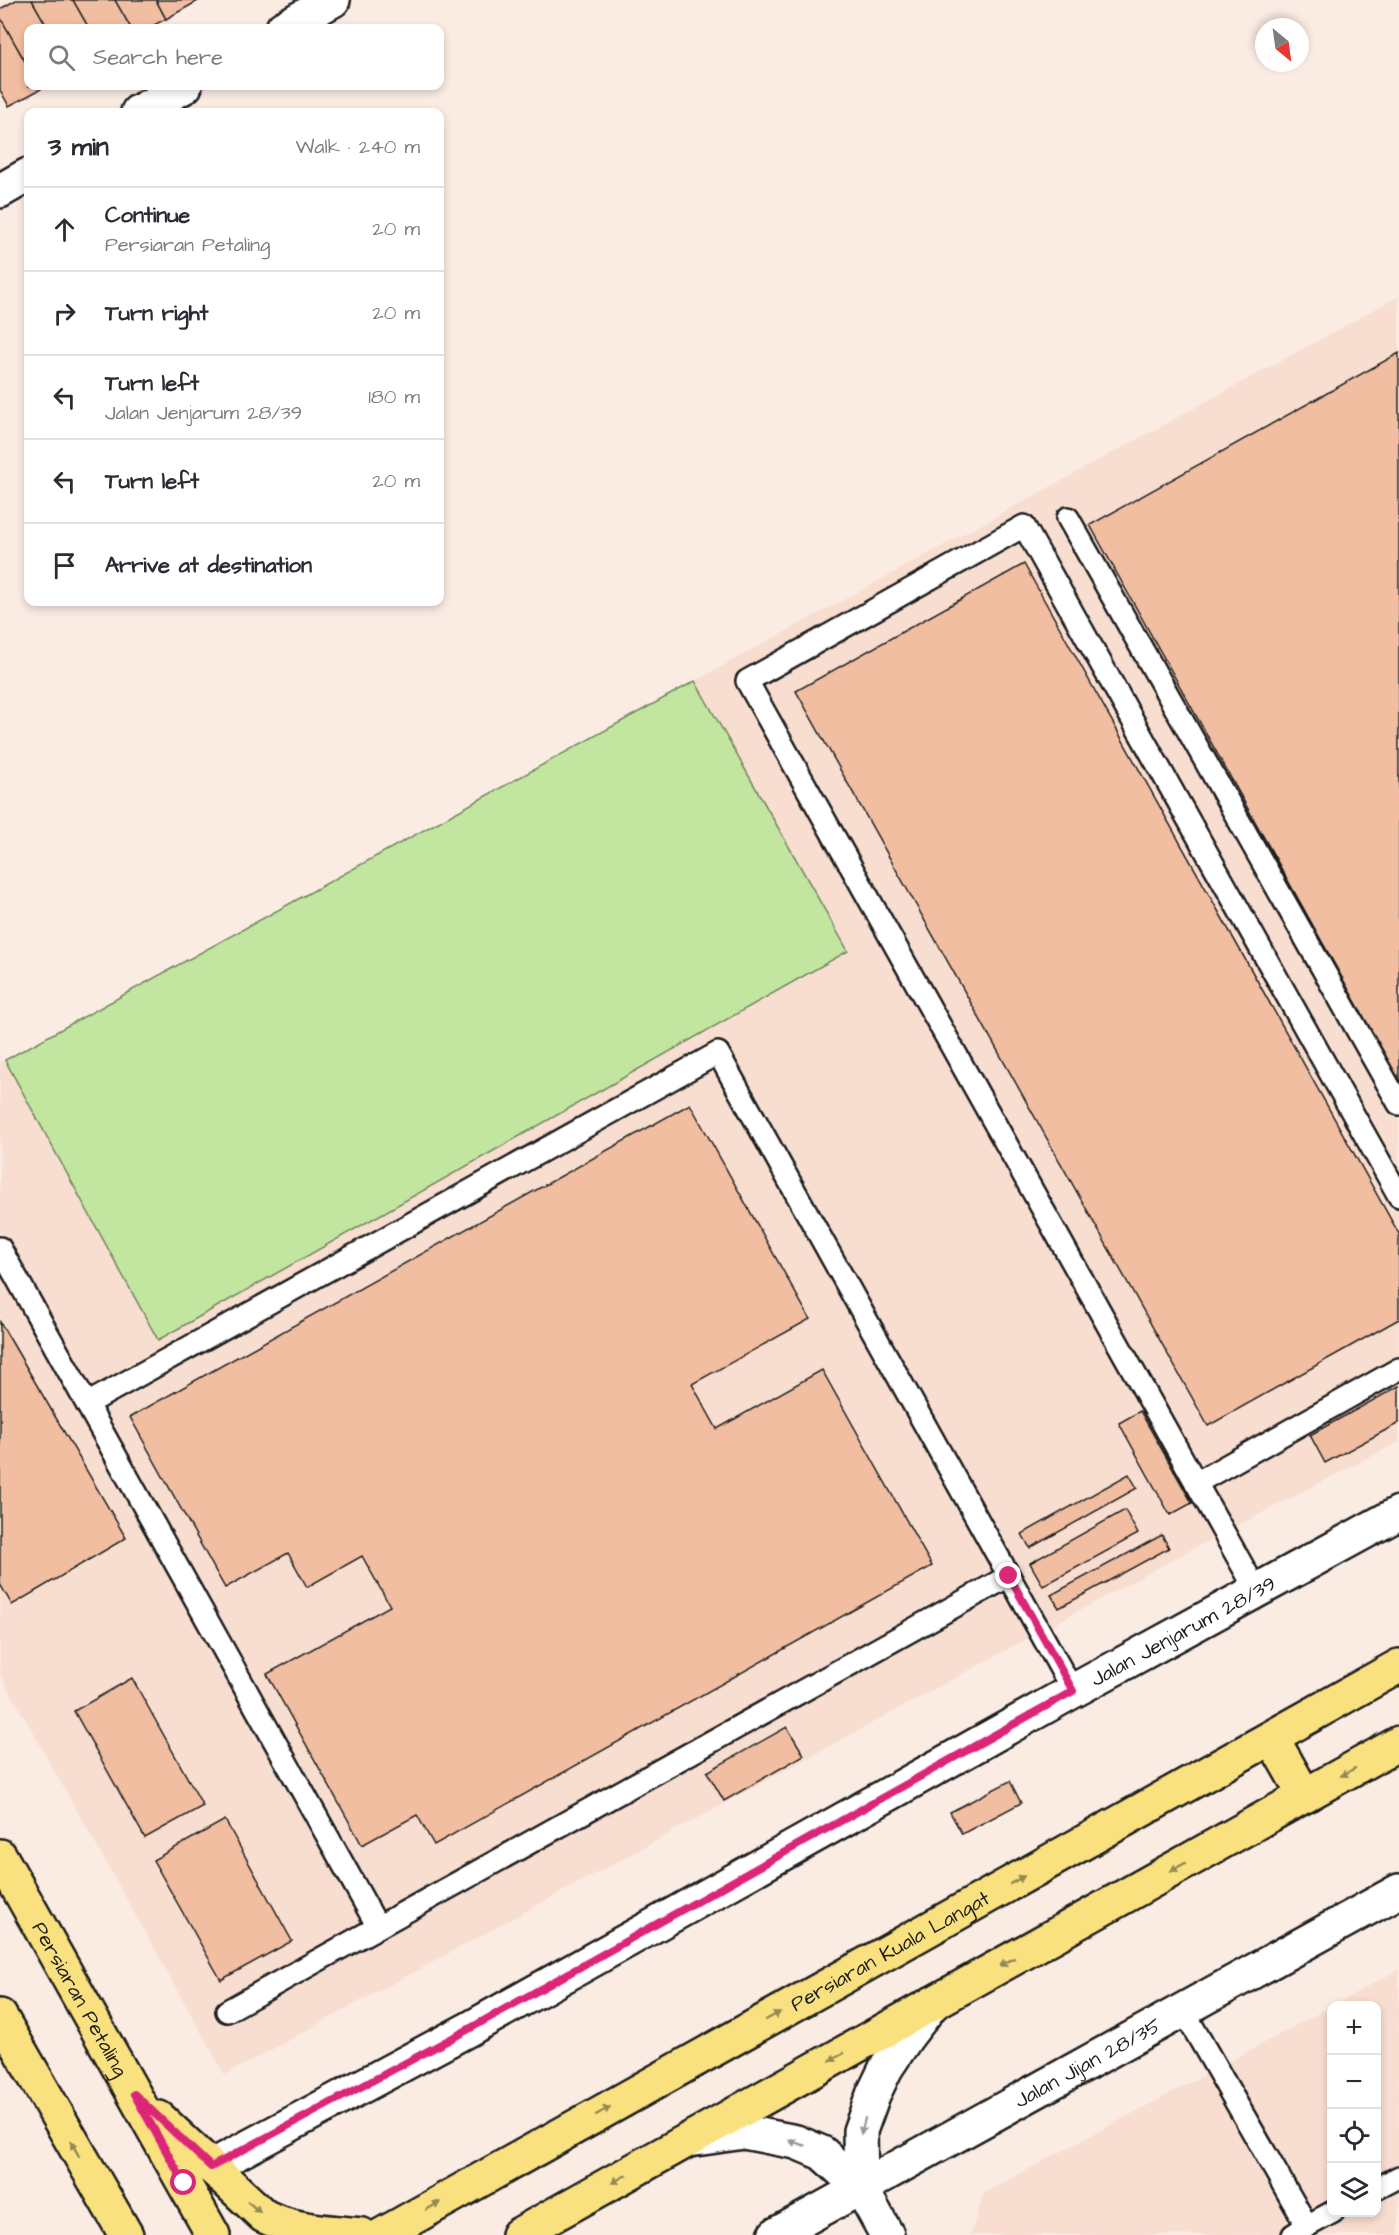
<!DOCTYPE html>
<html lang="en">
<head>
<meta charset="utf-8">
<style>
	body { margin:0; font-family:"Architects Daughter",sans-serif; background:#f7f7f7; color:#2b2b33 }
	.controls { position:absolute; right:18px; bottom:18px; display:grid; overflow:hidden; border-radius:12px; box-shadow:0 3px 9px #0003 }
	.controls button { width:54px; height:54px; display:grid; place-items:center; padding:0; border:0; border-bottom:2px solid #e1e1e2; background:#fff; color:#2b2b33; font:30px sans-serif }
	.compass { position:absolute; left:1255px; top:18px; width:54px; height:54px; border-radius:50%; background:#fff; box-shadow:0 3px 9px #0003; rotate:151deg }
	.stop { position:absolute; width:18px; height:18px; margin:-14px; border:4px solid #db2777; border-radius:50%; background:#fff }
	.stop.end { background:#db2777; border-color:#fff; box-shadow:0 2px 6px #0008 }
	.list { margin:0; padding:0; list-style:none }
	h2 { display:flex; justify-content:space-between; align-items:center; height:78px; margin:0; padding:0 24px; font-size:26px }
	h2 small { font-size:20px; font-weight:400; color:#7c7c81 }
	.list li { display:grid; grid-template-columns:39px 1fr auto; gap:18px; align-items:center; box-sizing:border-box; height:84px; padding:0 24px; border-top:2px solid #e1e1e2 }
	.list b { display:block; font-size:22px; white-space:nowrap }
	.list p { margin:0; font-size:20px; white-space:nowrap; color:#7c7c81 }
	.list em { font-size:20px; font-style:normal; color:#7c7c81 }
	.icon { flex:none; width:33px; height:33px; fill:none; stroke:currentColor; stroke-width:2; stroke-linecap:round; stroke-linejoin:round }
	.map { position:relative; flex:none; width:1399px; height:2235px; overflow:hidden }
	.search { position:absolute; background:#fff; box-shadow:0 3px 9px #0003; left:24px; top:24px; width:420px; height:66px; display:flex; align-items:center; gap:15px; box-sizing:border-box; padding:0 21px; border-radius:12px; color:#7c7c81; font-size:22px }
	.panel { position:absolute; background:#fff; box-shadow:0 3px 9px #0003; left:24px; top:108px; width:420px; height:498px; border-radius:12px }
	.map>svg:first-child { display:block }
	.built { fill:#f8ded0 }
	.green { fill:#c2e6a0; stroke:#6f815e; stroke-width:1.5 }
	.building { fill:#f1bea2; stroke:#1c1c1c; stroke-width:1.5 }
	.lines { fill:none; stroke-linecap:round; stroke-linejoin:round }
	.service-casing { stroke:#1c1c1c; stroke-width:26 }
	.minor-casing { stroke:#1c1c1c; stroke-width:38 }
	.primary-casing { stroke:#1c1c1c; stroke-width:38 }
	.service { stroke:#fff; stroke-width:21 }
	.minor { stroke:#fff; stroke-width:33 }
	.primary { stroke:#fae180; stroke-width:33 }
	.oneway { fill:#968853 }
	.oneway2 { fill:#999 }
	.route { stroke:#db2777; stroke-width:8 }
	.labels { text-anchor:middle; stroke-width:5; stroke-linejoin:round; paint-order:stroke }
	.street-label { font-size:21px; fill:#1c1c1c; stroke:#fff }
</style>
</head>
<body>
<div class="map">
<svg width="1399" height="2235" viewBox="0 0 1399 2235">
	<rect width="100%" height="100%" fill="#fbece3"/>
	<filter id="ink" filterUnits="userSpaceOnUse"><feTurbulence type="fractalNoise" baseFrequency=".0167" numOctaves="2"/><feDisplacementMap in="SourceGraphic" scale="12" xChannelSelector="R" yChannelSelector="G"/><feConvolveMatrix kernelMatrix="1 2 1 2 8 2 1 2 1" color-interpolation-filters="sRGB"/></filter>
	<g filter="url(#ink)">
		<g class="built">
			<polygon points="1399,296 1399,1442 1187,1552 225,2075 0,1674 0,1062 5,1060 159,1339 847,951 695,681"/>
			<polygon points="1399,1969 1399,2235 970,2235 984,2193 1332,2006 1332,2212 1376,2212 1376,2006 1332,2006"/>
		</g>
		<polygon class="green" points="695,681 848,951 158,1340 5,1060"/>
		<g class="building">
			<polygon points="16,0 32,0 48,28 28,28 28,67 0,17 0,9"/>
			<polygon points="32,0 73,0 89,28 48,28"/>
			<polygon points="73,0 115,0 131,28 89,28"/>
			<polygon points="115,0 156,0 166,19 148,28 131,28"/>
			<polygon points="156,0 197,0 198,1 166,19"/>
			<polygon points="0,17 28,67 28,86 39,86 41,89 9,106 0,90"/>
			<polygon points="1399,353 1399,1080 1090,525"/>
			<polygon points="1024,564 1399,1234 1399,1319 1208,1426 796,691"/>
			<polygon points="690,1104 810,1319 692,1384 717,1429 822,1370 932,1566 434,1845 417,1815 362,1845 267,1674 390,1606 362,1556 307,1587 288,1553 225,1588 130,1417"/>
			<polygon points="0,1322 126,1538 12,1605 0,1584"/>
			<polygon points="1399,1386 1399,1423 1325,1463 1310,1435"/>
			<polygon points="1140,1411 1192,1503 1170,1515 1119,1423"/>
			<polygon points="1129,1474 1137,1488 1030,1548 1022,1534"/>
			<polygon points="1125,1510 1138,1534 1043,1586 1030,1563"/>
			<polygon points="1162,1535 1169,1548 1059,1608 1051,1595"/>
			<polygon points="132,1678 203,1806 145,1838 74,1711"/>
			<polygon points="787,1727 804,1755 724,1801 707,1772"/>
			<polygon points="1010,1781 1021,1803 962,1834 950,1812"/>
			<polygon points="225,1820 292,1941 221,1980 153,1860"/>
		</g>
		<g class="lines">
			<g class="service-casing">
				<g id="service">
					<polyline points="1068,518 1399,1104"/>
					<polyline points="0,1248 378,1927"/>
					<polyline points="87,1404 718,1053 1073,1691"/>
					<polyline points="1196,1483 1399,1369"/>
					<polyline points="1256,1590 747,681 1024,526 1399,1196"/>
					<polyline points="1183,2010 1307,2226 1293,2235"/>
					<polyline points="227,2011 1009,1576"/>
					<polyline points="1376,2189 1399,2177"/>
					<polyline points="1307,2226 1333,2212"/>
				</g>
			</g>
			<g class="minor-casing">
				<g id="minor">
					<polyline points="283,28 333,0"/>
					<polyline points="138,112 185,86"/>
					<polyline points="0,191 28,175"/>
					<polyline points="689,2140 744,2132 796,2142 822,2153 861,2188 887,2235"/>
					<path id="s1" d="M211,2167L469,2029L1073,1691L1399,1513"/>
					<polyline points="861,2188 860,2131 873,2095 886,2068 906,2038 933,2003"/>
					<path id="s2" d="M775,2235L1399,1891"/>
				</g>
			</g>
			<g class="primary-casing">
				<g id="primary">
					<polyline points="1272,1738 1305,1796"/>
					<path id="s3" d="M0,1856L213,2235"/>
					<polyline points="0,2016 126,2235"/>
					<path d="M159,2118L264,2216C295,2231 328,2232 362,2235"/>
					<path id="s4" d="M382,2235L1399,1666"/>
					<polyline points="518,2235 1399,1743"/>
				</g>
			</g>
			<use href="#service" class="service"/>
			<use href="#minor" class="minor"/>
			<use href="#primary" class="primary"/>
		</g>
		<defs><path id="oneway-solid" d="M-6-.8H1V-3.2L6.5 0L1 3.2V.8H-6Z" transform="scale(1.5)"/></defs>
		<g class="oneway">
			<use href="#oneway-solid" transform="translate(1348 1772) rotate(151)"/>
			<use href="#oneway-solid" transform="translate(1178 1867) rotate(151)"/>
			<use href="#oneway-solid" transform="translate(1017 1880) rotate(-29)"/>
			<use href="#oneway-solid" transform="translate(1007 1962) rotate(151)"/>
			<use href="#oneway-solid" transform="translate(773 2016) rotate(-29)"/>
			<use href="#oneway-solid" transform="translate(837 2057) rotate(151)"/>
			<use href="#oneway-solid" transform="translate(603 2111) rotate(-29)"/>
			<use href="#oneway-solid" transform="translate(75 2149) rotate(-119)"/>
			<use href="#oneway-solid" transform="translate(619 2179) rotate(151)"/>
			<use href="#oneway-solid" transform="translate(433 2206) rotate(-29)"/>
			<use href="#oneway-solid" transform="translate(254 2207) rotate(40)"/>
		</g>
		<g class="oneway2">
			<use href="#oneway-solid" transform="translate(863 2126) rotate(105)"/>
			<use href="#oneway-solid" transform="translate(797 2143) rotate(-162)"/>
		</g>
	</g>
	<g class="lines" filter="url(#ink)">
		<polyline class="route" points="184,2183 134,2094 211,2167 469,2029 1073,1691 1009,1576"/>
	</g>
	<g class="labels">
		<g class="street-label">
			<text dy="7" stroke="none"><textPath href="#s1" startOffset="1110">Jalan Jenjarum 28/39</textPath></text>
			<text dy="7" stroke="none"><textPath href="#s4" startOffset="582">Persiaran Kuala Langat</textPath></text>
			<text dy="7" stroke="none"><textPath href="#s3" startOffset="164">Persiaran Petaling</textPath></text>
			<text dy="7" stroke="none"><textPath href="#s2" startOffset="357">Jalan Jijan 28/35</textPath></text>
		</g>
	</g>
</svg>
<div class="controls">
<button>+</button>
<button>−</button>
<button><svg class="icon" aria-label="locate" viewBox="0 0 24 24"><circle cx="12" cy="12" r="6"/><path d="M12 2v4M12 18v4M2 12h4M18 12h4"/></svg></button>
<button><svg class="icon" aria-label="layers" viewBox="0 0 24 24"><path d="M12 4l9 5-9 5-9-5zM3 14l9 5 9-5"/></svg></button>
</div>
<svg class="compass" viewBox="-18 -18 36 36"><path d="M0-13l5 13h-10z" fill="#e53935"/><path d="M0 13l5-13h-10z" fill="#7c7c81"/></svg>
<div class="stop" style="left:184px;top:2183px"></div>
<div class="stop end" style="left:1009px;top:1576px"></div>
<div class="search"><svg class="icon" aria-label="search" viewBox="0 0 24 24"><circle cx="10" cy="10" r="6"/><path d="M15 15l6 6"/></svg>Search here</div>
<section class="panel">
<h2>3 min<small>Walk · 240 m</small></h2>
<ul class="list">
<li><svg class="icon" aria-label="ahead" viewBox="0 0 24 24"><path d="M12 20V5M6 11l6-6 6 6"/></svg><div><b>Continue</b><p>Persiaran Petaling</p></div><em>20 m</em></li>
<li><svg class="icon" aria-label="right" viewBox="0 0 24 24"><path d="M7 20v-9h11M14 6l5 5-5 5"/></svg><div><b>Turn right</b></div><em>20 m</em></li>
<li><svg class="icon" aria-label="left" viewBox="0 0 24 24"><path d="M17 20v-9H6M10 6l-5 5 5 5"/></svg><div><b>Turn left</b><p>Jalan Jenjarum 28/39</p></div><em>180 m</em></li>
<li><svg class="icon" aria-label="left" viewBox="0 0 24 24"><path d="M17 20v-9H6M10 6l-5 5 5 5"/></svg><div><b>Turn left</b></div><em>20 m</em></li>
<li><svg class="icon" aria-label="arrive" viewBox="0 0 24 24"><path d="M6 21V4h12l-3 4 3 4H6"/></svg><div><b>Arrive at destination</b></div></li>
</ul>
</section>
</div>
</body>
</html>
